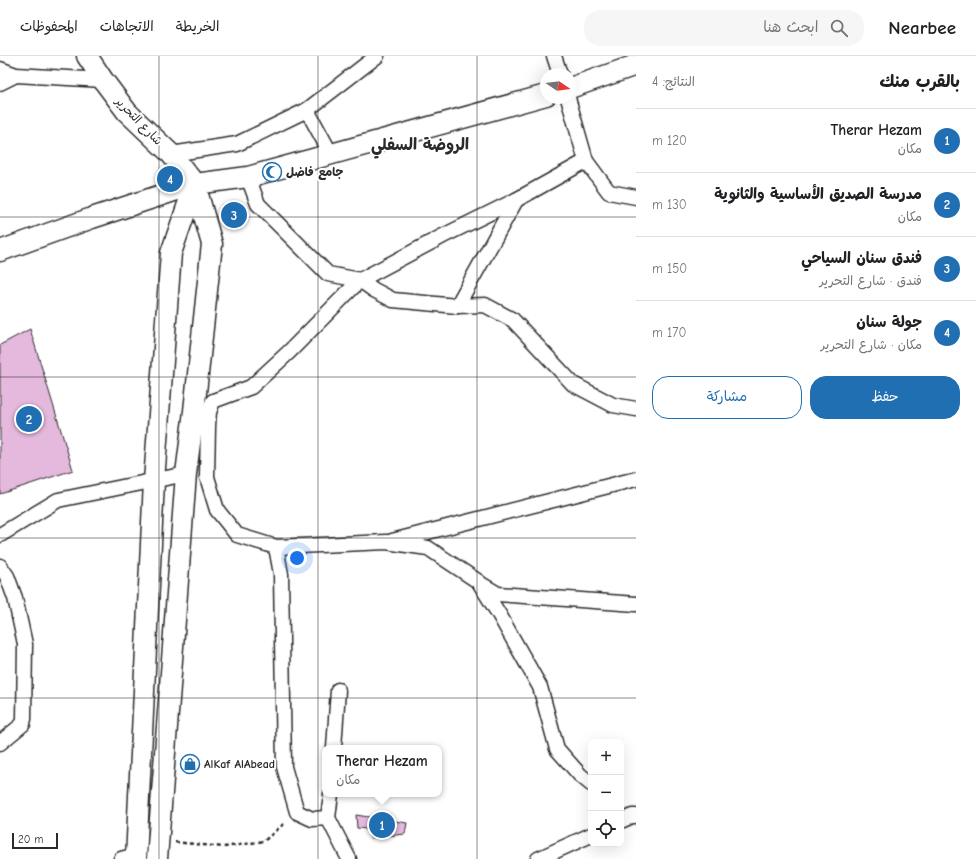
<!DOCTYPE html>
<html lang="ar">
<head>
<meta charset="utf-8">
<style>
	body { margin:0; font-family:"Comic Neue","Playpen Sans Arabic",sans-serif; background:#f6f6f6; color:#202124; direction:rtl }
	.controls { position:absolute; right:12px; bottom:12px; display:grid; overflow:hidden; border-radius:8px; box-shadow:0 4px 16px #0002 }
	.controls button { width:36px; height:36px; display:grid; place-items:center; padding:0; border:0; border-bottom:1px solid #e0e0e0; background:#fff; color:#202124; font:20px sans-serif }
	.compass { position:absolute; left:540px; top:12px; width:36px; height:36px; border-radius:50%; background:#fff; box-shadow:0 4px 16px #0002; rotate:103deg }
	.scale { position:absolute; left:12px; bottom:10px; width:46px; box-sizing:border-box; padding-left:4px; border:2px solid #2b2b2b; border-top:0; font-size:11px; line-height:14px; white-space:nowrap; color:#2b2b2b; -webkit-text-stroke:3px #fff; paint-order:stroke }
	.you { position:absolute; left:297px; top:502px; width:14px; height:14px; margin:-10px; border:3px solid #fff; border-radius:50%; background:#1a73e8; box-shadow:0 0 0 6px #1a73e833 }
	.badge { display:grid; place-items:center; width:26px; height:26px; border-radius:50%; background:#1f6fb2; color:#fff; font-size:13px; font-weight:700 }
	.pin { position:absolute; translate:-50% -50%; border:2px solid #fff; box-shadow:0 1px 4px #0006 }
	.popup { position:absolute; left:322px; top:689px; width:120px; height:52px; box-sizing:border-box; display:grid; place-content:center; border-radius:8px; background:#fff; filter:drop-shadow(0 1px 3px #0005); font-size:13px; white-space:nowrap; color:#757577 }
	.popup b { font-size:15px; color:#202124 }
	.popup::after { content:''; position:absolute; left:50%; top:100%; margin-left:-8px; border:8px solid transparent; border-top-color:#fff }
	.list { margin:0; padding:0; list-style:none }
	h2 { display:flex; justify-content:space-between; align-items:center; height:52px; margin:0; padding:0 16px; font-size:17px }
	h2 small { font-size:13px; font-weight:400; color:#757577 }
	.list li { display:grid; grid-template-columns:26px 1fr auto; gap:12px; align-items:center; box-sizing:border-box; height:64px; padding:0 16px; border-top:1px solid #e0e0e0 }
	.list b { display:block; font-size:15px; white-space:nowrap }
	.list p { margin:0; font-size:13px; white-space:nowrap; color:#757577 }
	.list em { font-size:13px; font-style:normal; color:#757577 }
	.actions { display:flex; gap:8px; padding:12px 16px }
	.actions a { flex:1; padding:9px 0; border:1px solid #1f6fb2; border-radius:16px; text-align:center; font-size:14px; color:#1f6fb2 }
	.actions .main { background:#1f6fb2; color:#fff }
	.icon { flex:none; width:22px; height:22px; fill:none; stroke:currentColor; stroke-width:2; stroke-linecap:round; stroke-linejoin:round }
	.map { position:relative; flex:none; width:636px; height:803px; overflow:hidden; direction:ltr }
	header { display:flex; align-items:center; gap:24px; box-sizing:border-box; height:56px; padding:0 20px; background:#fff; border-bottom:1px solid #e0e0e0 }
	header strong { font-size:19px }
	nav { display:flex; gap:22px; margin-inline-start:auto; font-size:14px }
	.search { width:280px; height:36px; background:#f6f6f6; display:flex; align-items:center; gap:10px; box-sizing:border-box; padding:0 14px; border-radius:16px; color:#757577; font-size:15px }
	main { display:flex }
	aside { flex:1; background:#fff }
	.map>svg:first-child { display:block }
	.building { fill:#e5b8dd; stroke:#2b2b2b }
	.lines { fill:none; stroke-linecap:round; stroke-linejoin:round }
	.street-casing { stroke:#2b2b2b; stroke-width:17 }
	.secondary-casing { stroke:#2b2b2b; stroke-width:23 }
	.path { stroke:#2b2b2b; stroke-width:2.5; stroke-dasharray:4 3; stroke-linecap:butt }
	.street { stroke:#fff; stroke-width:14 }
	.secondary { stroke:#fff; stroke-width:20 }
	.grid { fill:none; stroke:#2b2b2b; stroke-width:1; stroke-opacity:0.55 }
	.labels { text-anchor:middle; stroke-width:4; stroke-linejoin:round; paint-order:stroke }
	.street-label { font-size:12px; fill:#2b2b2b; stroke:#fff }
	.poi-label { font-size:12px; font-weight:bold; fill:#2b2b2b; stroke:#fff; text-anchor:start }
	.district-label { font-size:16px; font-weight:bold; fill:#2b2b2b; stroke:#fff }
</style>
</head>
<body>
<header>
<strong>Nearbee</strong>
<div class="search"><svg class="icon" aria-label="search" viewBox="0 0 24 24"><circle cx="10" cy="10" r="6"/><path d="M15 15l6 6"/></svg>ابحث هنا</div>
<nav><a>الخريطة</a><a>الاتجاهات</a><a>المحفوظات</a></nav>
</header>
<main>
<aside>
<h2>بالقرب منك<small>النتائج: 4</small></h2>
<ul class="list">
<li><span class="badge">1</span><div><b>Therar Hezam</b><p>مكان</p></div><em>120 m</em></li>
<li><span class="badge">2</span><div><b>مدرسة الصديق الأساسية والثانوية</b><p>مكان</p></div><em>130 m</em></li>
<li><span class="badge">3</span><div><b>فندق سنان السياحي</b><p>فندق · شارع التحرير</p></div><em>150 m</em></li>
<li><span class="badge">4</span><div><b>جولة سنان</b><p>مكان · شارع التحرير</p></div><em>170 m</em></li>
</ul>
<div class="actions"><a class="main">حفظ</a><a>مشاركة</a></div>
</aside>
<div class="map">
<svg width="636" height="803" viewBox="0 0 636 803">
	<rect width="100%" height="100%" fill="#fff"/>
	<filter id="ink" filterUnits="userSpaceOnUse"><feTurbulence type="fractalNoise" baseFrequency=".025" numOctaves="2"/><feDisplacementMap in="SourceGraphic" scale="8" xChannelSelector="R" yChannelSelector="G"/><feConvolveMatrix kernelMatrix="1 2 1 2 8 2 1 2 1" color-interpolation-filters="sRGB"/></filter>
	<g filter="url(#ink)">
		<g class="building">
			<polygon points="30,273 73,414 0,438 0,289"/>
			<polygon points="356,759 407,767 405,778 370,782 366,773 357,772"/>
		</g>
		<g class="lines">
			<g class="street-casing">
				<g id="street">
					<polyline points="554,0 560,18"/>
					<polyline points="0,13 16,19 103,24"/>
					<polyline points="0,27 16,19"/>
					<polyline points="568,42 586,105 609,136 636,141"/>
					<polyline points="307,54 331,98"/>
					<polyline points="171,98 237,88 307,54 377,0"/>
					<polyline points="586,105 516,144 443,180 360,224 289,296 251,331 213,345 209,356 208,370 207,421 217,454 237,479 276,491 386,486 428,492 479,526 500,560 540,631 557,693 580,719 591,728"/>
					<polyline points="248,121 258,148 328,218 360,224 374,234 393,244 457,250 485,249 513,264 573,328 613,349 636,353"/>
					<polyline points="457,250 516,144"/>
					<polyline points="0,479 58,444 186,418"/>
					<polyline points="392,485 636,423"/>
					<polyline points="276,491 281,518 284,711 297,756 312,763 328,762 349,803"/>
					<polyline points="0,510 7,520 15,542 25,588 24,663 23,668 0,687"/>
					<polyline points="481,528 498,538 636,548"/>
					<polyline points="334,692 338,634"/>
					<polyline points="328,762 331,738"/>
					<polyline points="621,765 632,760 636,760"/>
					<polyline points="121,803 136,799"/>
					<polyline points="538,803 591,779"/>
				</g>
			</g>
			<g class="secondary-casing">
				<g id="secondary">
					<polyline points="87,0 103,24 127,56 171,98 195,128 212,188 194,355 186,418 157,803"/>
					<polyline points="570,32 636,9"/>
					<polyline points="0,195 92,162 195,128 248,121 546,39"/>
					<polyline points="136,803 154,425 171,197 195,128"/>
				</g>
			</g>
			<polyline class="path" points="175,786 223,791 239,789 264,785 286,766"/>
			<use href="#street" class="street"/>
			<use href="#secondary" class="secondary"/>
		</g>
	</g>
	<path class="grid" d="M159,0V803M318,0V803M477,0V803M0,161H636M0,321H636M0,482H636M0,642H636"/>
	<defs>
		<g id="mosque-ring" transform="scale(1)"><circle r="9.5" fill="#fff" stroke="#1f6fb2" stroke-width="1.5"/><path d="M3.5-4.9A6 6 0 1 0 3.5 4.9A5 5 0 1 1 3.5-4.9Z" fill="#1f6fb2"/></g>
		<g id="shop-ring" transform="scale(1)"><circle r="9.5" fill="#fff" stroke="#1f6fb2" stroke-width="1.5"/><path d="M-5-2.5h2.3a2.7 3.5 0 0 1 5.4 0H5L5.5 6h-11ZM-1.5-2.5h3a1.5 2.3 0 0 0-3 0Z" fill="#1f6fb2"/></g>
	</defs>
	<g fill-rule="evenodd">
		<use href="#mosque-ring" x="272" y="116"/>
		<use href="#shop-ring" x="190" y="708"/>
	</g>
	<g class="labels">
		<g class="street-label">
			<text transform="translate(139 65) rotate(46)" y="4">شارع التحرير</text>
		</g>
		<g class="poi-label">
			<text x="286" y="120">جامع فاضل</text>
			<text x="204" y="712">AlKaf AlAbead</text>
		</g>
		<g class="district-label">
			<text x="420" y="94">الروضة السفلي</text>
		</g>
	</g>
</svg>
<div class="controls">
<button>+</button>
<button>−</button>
<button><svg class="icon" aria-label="locate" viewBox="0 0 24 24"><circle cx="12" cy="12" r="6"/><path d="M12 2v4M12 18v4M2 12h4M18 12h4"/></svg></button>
</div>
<svg class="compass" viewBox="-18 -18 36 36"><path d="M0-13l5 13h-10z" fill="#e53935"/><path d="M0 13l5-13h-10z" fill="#757577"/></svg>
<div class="scale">20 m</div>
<div class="you"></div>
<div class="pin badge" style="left:382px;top:769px">1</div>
<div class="popup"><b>Therar Hezam</b>مكان</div>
<div class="pin badge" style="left:29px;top:363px">2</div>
<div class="pin badge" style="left:234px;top:159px">3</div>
<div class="pin badge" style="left:170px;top:123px">4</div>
</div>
</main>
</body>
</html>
